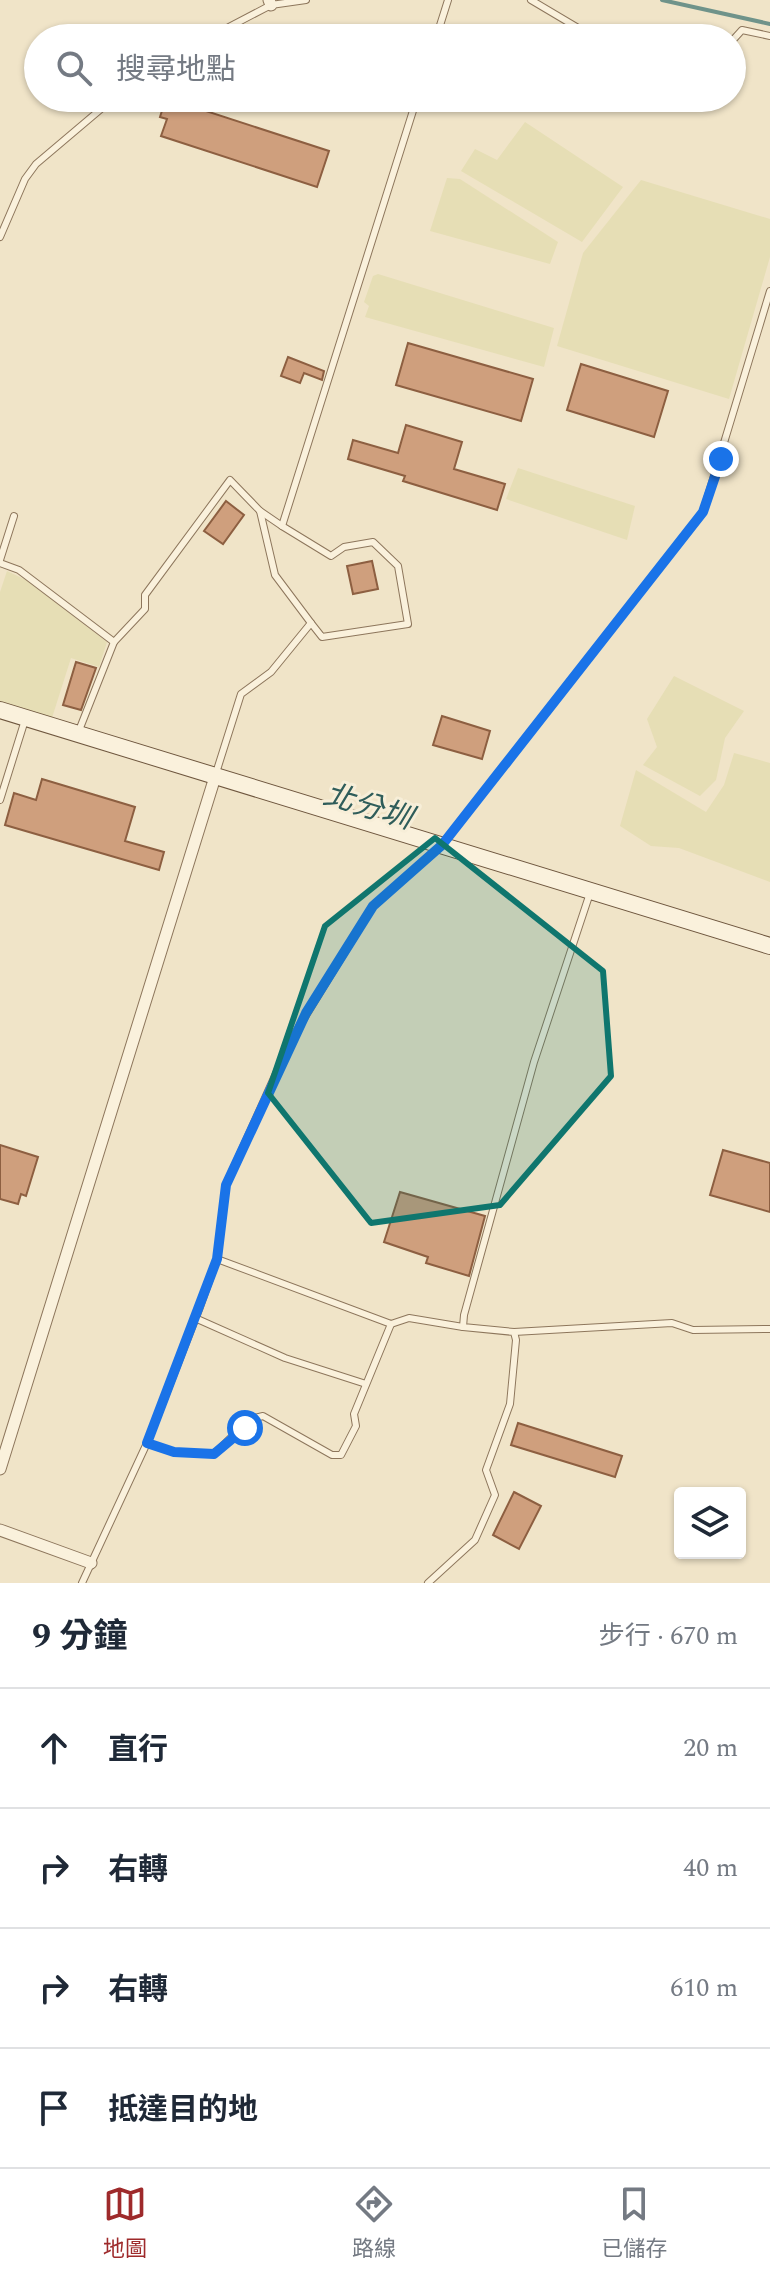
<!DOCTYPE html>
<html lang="zh-TW">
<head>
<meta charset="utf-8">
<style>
	body { margin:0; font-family:Spectral,"Noto Sans TC",serif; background:#f6f6f7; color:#1f2937 }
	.controls { position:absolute; right:24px; bottom:24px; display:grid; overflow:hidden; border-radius:8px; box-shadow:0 2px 6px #0004 }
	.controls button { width:72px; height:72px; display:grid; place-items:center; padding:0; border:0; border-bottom:2px solid #e0e1e3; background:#fff; color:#1f2937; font:40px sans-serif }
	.stop { position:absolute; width:24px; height:24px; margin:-18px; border:6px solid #1a73e8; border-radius:50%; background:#fff }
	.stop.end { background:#1a73e8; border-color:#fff; box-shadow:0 2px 8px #0008 }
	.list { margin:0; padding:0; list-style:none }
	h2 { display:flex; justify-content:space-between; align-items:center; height:104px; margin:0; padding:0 32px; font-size:34px }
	h2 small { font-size:26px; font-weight:400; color:#747a83 }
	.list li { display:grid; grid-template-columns:52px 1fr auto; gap:24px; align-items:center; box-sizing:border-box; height:120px; padding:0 32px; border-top:2px solid #e0e1e3 }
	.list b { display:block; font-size:30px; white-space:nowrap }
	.list em { font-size:26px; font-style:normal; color:#747a83 }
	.icon { flex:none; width:44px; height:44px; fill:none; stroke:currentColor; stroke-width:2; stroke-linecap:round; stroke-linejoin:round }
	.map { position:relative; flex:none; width:770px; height:1583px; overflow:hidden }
	.search { position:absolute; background:#fff; box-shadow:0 2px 6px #0004; left:24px; right:24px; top:24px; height:88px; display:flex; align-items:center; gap:20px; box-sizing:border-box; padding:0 28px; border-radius:44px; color:#747a83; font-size:30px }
	.sheet { height:584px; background:#fff }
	nav { display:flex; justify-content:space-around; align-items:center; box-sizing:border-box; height:112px; border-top:2px solid #e0e1e3; background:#fff; font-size:22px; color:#747a83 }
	nav a { display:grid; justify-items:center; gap:4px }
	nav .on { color:#9e2a2b }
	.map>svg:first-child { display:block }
	.farmland { fill:#e6deb5 }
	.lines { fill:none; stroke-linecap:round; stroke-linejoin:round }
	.stream { stroke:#6f938a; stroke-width:4 }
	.building { fill:#cf9f7d; stroke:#8d5f41; stroke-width:2 }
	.lane-casing { stroke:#8d765c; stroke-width:8 }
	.street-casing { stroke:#8d765c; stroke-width:13 }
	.secondary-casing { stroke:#6f573f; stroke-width:18 }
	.lane { stroke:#faf1dc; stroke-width:6 }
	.street { stroke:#faf1dc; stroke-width:11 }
	.secondary { stroke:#faf1dc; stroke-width:16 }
	.route { stroke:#1a73e8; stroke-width:10 }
	.marked { fill:#0f766e; fill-opacity:0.2; stroke:#0f766e; stroke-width:6; stroke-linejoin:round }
	.labels { text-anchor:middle; stroke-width:6; stroke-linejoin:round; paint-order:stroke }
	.water-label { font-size:30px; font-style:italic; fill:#2f5d5a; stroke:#f7eed8 }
</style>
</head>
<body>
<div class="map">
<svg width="770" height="1583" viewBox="0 0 770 1583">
	<rect width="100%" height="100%" fill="#f0e4c8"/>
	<g class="farmland">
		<polygon points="525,122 623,187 582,242 461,171 475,149 497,160"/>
		<polygon points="447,178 460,179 558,242 550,264 430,231"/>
		<polygon points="641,180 770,219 770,257 729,399 557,346 583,253"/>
		<polygon points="378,274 554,328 544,367 365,317 369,306 364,302 373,276"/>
		<polygon points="518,468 635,506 627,540 506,499"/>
		<polygon points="7,571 26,580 107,642 99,667 71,658 51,721 0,706 0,592"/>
		<polygon points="674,676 744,711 725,738 716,780 700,796 643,765 657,747 647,719"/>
		<polygon points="734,753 770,763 770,882 679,848 651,846 620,826 636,770 706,812 724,785"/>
	</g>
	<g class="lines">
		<polyline class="stream" points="662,0 770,24"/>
	</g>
	<g class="building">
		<polygon points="166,98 329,151 317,187 161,136 167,119 160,117"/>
		<polygon points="408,343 533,379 521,421 396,385"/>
		<polygon points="288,357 324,371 322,380 304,373 300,383 281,376"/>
		<polygon points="581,364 668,391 654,437 567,410"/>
		<polygon points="406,425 462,442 454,469 505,484 497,510 403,481 405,476 348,459 353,440 398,453"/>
		<polygon points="226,501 244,515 223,544 204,531"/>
		<polygon points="372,561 378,589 353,594 347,566"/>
		<polygon points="76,662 96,668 81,710 63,705"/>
		<polygon points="442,716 490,731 482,759 433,745"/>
		<polygon points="42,779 135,807 125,841 164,852 159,870 5,825 14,793 36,800"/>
		<polygon points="0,1145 38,1157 26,1196 21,1194 18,1204 0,1199"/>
		<polygon points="723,1150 770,1163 770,1212 710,1195"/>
		<polygon points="400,1192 485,1216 469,1276 426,1263 428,1257 384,1242"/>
		<polygon points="518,1423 622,1456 615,1477 511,1445"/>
		<polygon points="514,1492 541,1506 519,1549 493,1535"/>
	</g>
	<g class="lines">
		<g class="lane-casing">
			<g id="lane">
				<polyline points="531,0 595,38"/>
				<polyline points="208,38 271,5 306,0"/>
				<polyline points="436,38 448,0"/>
				<polyline points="732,41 742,30 770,36"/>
				<polyline points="0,237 25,179 36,164 114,98"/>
				<polyline points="260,511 282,526"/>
				<polyline points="0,560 14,516"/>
				<polyline points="0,563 19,570 114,642"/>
				<polyline points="78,733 114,642 145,609 145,595 230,480 260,511 275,575 311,623"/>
				<polyline points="216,773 241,694 271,672 311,623 322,637 408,624 398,566 373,542 344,547 331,556 282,526 417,98"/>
				<polyline points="0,800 25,720"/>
				<polyline points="217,1259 391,1324 409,1318 463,1327"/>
				<polyline points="195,1318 285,1358 366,1384"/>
				<polyline points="514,1332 672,1323 693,1330 770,1329"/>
				<polyline points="147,1443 174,1452 214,1454 250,1419 263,1416 332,1455 341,1455 356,1426 354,1414 391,1324"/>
				<polyline points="82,1583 147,1443 200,1307 217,1259 226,1185 291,1040 373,906 442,845 703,512 770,291"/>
				<polyline points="428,1583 475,1540 495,1495 486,1470 510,1404 516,1340 514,1332 463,1327 464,1315 534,1062 590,893"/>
			</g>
		</g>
		<g class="street-casing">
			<g id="street">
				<polyline points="269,0 271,5"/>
				<polyline points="0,1469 215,777"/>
				<polyline points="0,1530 91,1563"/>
			</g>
		</g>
		<g class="secondary-casing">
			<polyline id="secondary" points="0,710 770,946"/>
		</g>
		<use href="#lane" class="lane"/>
		<use href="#street" class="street"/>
		<use href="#secondary" class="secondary"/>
	</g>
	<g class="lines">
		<polyline class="route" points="245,1428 214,1454 174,1452 147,1443 217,1259 226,1185 306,1013 373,906 442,845 703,512 721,459"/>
	</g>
	<path class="marked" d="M435,838L603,971L611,1076L500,1205L371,1223L268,1093L325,926Z"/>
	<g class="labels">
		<g class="water-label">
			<text transform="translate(368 806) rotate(17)" y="10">北分圳</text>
		</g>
	</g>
</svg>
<div class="controls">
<button><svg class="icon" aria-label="layers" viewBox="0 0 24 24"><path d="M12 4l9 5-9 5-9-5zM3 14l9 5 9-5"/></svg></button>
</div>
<div class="stop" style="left:245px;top:1428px"></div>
<div class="stop end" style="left:721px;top:459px"></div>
<div class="search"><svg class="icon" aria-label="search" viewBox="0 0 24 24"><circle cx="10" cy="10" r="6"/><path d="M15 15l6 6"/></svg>搜尋地點</div>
</div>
<section class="sheet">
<h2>9 分鐘<small>步行 · 670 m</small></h2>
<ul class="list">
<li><svg class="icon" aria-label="ahead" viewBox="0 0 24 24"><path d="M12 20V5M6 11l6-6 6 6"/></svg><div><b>直行</b></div><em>20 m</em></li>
<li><svg class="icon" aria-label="right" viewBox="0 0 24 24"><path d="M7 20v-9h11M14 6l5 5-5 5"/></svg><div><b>右轉</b></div><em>40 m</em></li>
<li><svg class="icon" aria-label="right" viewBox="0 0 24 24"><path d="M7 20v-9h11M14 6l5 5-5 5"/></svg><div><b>右轉</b></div><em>610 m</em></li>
<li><svg class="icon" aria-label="arrive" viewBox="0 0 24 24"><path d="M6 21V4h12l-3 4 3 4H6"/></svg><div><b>抵達目的地</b></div></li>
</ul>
</section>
<nav>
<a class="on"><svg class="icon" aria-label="map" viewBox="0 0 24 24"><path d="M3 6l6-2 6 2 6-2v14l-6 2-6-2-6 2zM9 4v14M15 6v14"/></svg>地圖</a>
<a><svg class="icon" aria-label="directions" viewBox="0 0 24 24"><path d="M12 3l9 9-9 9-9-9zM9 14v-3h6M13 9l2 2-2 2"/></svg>路線</a>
<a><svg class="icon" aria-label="saved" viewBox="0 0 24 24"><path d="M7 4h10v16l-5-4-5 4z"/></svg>已儲存</a>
</nav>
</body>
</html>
